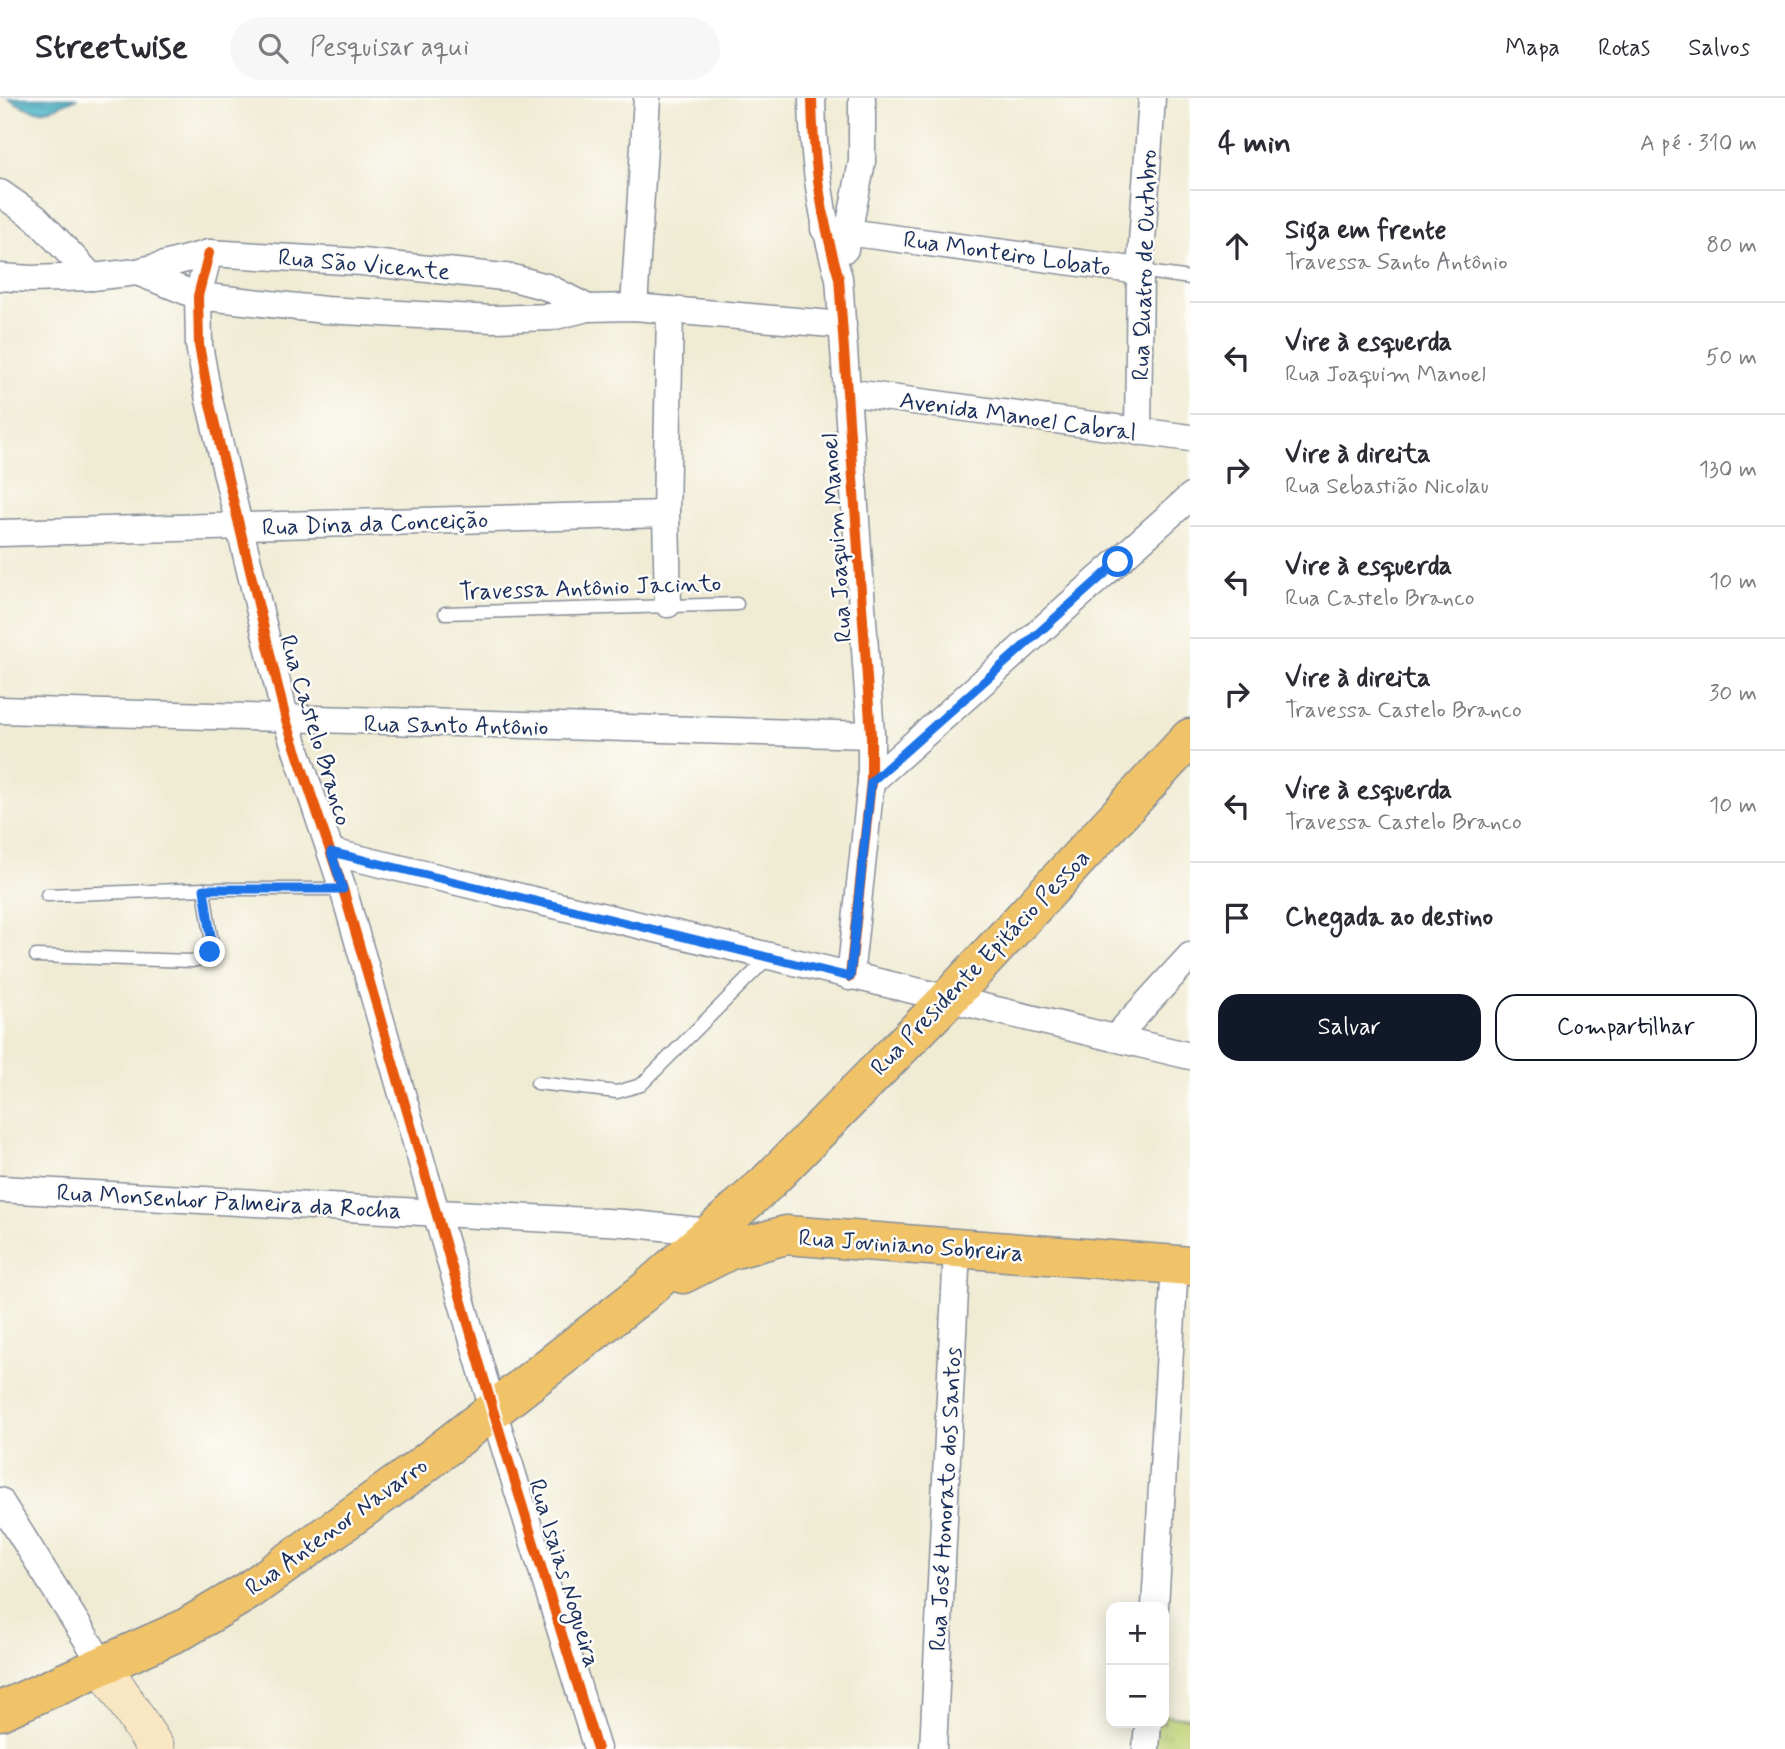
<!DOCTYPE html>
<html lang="pt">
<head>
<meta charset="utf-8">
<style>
	body { margin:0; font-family:Mynerve,sans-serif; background:#f7f7f7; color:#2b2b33 }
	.controls { position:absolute; right:21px; bottom:21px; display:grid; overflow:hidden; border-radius:14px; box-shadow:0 4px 18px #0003 }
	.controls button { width:63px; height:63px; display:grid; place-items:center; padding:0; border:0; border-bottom:2px solid #e1e1e2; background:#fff; color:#2b2b33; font:35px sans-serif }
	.stop { position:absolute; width:21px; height:21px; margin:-16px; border:5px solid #1a73e8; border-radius:50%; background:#fff }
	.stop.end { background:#1a73e8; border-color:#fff; box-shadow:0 2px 7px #0008 }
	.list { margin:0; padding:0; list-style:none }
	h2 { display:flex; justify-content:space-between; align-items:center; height:91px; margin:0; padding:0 28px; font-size:30px }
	h2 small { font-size:23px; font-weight:400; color:#7c7c81 }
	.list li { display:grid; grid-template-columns:46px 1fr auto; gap:21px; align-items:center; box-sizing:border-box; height:112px; padding:0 28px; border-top:2px solid #e1e1e2 }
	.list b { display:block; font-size:26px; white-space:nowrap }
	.list p { margin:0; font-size:23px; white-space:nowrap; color:#7c7c81 }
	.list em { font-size:23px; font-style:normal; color:#7c7c81 }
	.actions { display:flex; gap:14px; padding:21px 28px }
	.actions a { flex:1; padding:16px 0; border:2px solid #111827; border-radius:21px; text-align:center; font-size:24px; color:#111827 }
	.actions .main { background:#111827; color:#fff }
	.icon { flex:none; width:38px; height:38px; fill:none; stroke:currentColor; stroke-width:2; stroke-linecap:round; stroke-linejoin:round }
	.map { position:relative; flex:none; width:1190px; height:1651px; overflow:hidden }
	header { display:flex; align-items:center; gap:42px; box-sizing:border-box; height:98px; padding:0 35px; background:#fff; border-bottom:2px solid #e1e1e2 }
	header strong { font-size:33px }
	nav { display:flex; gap:38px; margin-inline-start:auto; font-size:24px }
	.search { width:490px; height:63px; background:#f7f7f7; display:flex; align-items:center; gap:18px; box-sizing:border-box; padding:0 24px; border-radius:38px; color:#7c7c81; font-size:26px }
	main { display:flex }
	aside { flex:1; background:#fff }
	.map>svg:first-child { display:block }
	.grass { fill:url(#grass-tufts); stroke:#6d8069; stroke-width:2 }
	.water { fill:url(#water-rules); stroke:#337293; stroke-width:2 }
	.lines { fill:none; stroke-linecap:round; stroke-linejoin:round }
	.lane-casing { stroke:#868d98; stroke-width:15 }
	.street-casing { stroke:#868d98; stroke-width:29 }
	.secondary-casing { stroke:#868d98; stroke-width:39 }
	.primary-casing { stroke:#868d98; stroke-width:41 }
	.lane { stroke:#fff; stroke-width:12 }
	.street { stroke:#fff; stroke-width:26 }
	.secondary { stroke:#f9e7c3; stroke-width:37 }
	.primary { stroke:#f1c369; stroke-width:38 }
	.cycleway-casing { stroke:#fdfcf7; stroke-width:15 }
	.cycleway { stroke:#e8590c; stroke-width:10 }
	.route { stroke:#1a73e8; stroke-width:9 }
	.labels { text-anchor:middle; stroke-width:5; stroke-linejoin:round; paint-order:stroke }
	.street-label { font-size:24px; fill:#1b2f5e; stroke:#fdfcf7 }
</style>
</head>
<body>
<header>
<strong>Streetwise</strong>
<div class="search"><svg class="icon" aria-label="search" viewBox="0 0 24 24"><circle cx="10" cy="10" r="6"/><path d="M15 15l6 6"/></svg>Pesquisar aqui</div>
<nav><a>Mapa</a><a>Rotas</a><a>Salvos</a></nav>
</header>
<main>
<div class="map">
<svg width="1190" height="1651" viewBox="0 0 1190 1651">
	<defs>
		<pattern id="grass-tufts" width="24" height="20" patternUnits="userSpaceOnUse" patternTransform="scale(1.75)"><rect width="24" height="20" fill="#bfd174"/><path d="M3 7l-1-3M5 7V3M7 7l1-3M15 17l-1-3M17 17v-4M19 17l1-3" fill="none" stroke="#a4b467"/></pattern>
		<pattern id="water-rules" width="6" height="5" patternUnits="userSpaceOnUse" patternTransform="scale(1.75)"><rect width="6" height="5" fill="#4bb6c8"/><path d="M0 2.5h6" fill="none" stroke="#3e94a6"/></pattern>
	</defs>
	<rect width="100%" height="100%" fill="#fdfcf7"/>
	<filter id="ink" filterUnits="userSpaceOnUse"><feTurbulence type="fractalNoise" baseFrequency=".0143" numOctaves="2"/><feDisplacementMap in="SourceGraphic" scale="14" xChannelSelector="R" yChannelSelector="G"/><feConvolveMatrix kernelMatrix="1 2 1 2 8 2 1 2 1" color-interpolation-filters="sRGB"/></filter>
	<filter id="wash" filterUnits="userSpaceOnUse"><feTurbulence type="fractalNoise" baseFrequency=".00686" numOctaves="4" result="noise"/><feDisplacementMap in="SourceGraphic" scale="28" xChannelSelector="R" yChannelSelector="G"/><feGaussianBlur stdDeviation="1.57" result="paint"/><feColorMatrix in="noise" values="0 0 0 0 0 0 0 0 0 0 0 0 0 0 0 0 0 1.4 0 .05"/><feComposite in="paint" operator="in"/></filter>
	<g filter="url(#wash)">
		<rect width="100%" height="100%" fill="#f0ebd3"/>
		<polygon class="grass" points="1164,1617 1190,1620 1190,1651 1150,1651 1151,1625 1164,1625"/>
		<path class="water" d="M8,0H77C47,14 37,19 8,0Z"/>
	</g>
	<g filter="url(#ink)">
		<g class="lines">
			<g class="lane-casing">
				<g id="lane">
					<polyline points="1140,173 1190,180"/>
					<polyline points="445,515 737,506"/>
					<polyline points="47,797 204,791 343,791"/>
					<polyline points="36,858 192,863 204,860 212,845 204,791"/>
					<polyline points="537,985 617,994 641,987 770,858"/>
				</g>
			</g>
			<g class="street-casing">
				<g id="street">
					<path d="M812,0C813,62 821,120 839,180L871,637V684L850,879"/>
					<polyline points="0,95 36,120 92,179"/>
					<polyline points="824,131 1140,173"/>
					<polyline points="845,151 862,64 862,0"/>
					<polyline points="209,155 198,198 199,247 209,302 286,622 343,791 493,1312 597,1651"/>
					<polyline points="137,174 198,198 325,212 494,221 551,219 588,210 634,209 843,227"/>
					<polyline points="0,179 31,181 92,179 137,174 209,155 362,164 513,180 547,189 588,210"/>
					<polyline points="634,209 647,0"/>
					<polyline points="846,294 1190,340"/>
					<polyline points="1138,334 1140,173 1152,0"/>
					<polyline points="0,435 666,416"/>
					<polyline points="668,506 666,416 670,212"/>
					<polyline points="0,612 871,637"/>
					<polyline points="871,684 1190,399"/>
					<polyline points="331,754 1190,958"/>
					<polyline points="1115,940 1190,858"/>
					<polyline points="0,1091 624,1125 709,1134"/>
					<polyline points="0,1403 104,1569"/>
					<polyline points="1155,1509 1175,1166"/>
					<polyline points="933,1651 957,1151"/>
					<polyline points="1146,1651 1148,1625"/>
				</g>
			</g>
			<g class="secondary-casing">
				<polyline id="secondary" points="104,1569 156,1651"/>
			</g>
			<g class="primary-casing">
				<g id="primary">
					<polyline points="683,1176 728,1153 786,1137 1190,1168"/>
					<polyline points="0,1613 184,1531 248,1493 418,1371 643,1195 767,1085 948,901 1190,640"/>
				</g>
			</g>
			<use href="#lane" class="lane"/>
			<use href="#street" class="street"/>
			<use href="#secondary" class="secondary"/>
			<use href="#primary" class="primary"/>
			<g class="cycleway-casing">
				<g id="cycleway">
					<path d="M812,0C813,62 821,120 839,180L871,637V684L850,879"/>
					<polyline points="209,155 198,198 199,247 209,302 286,622 343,791 493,1312 597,1651"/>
				</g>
			</g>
			<use href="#cycleway" class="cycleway"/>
		</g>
	</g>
	<g class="lines" filter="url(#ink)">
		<polyline class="route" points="210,854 212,845 204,791 343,791 331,754 850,879 871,684 1118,464"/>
	</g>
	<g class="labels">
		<g class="street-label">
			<text transform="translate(1007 155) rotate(8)" y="8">Rua Monteiro Lobato</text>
			<text transform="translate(364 166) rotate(5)" y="8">Rua São Vicente</text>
			<text transform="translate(1144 167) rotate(-88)" y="8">Rua Quatro de Outubro</text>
			<text transform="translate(1018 318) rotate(8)" y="8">Avenida Manoel Cabral</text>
			<text transform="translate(375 425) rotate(-2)" y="8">Rua Dina da Conceição</text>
			<text transform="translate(836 440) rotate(-94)" y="8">Rua Joaquim Manoel</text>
			<text transform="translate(590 489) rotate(-2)" y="8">Travessa Antônio Jacinto</text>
			<text transform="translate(456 627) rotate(1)" y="8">Rua Santo Antônio</text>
			<text transform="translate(316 632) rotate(73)" y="8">Rua Castelo Branco</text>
			<text transform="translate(980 864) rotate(-46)" y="8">Rua Presidente Epitácio Pessoa</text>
			<text transform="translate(229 1103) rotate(3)" y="8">Rua Monsenhor Palmeira da Rocha</text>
			<text transform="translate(911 1147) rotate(4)" y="8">Rua Joviniano Sobreira</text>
			<text transform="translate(945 1401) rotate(-87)" y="8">Rua José Honorato dos Santos</text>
			<text transform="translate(336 1428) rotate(-36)" y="8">Rua Antenor Navarro</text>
			<text transform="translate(565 1475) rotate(73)" y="8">Rua Isaias Nogueira</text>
		</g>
	</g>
</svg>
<div class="controls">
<button>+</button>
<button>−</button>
</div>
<div class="stop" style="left:1118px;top:464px"></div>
<div class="stop end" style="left:210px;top:854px"></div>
</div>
<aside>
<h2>4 min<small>A pé · 310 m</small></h2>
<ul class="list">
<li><svg class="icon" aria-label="ahead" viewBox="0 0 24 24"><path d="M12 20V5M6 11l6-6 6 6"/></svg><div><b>Siga em frente</b><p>Travessa Santo Antônio</p></div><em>80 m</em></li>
<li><svg class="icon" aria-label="left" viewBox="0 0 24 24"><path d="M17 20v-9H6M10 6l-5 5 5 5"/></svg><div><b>Vire à esquerda</b><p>Rua Joaquim Manoel</p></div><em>50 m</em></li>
<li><svg class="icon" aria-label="right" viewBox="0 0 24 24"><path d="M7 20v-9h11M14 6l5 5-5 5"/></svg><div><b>Vire à direita</b><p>Rua Sebastião Nicolau</p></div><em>130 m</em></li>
<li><svg class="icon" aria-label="left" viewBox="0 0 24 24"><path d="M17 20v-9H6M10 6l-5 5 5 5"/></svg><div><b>Vire à esquerda</b><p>Rua Castelo Branco</p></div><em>10 m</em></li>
<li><svg class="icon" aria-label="right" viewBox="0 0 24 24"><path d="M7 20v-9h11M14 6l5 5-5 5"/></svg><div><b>Vire à direita</b><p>Travessa Castelo Branco</p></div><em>30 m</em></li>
<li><svg class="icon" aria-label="left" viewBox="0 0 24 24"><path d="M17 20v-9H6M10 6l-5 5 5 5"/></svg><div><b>Vire à esquerda</b><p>Travessa Castelo Branco</p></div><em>10 m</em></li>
<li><svg class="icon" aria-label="arrive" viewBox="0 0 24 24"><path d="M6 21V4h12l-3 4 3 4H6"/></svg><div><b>Chegada ao destino</b></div></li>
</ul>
<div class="actions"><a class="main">Salvar</a><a>Compartilhar</a></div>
</aside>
</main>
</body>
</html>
